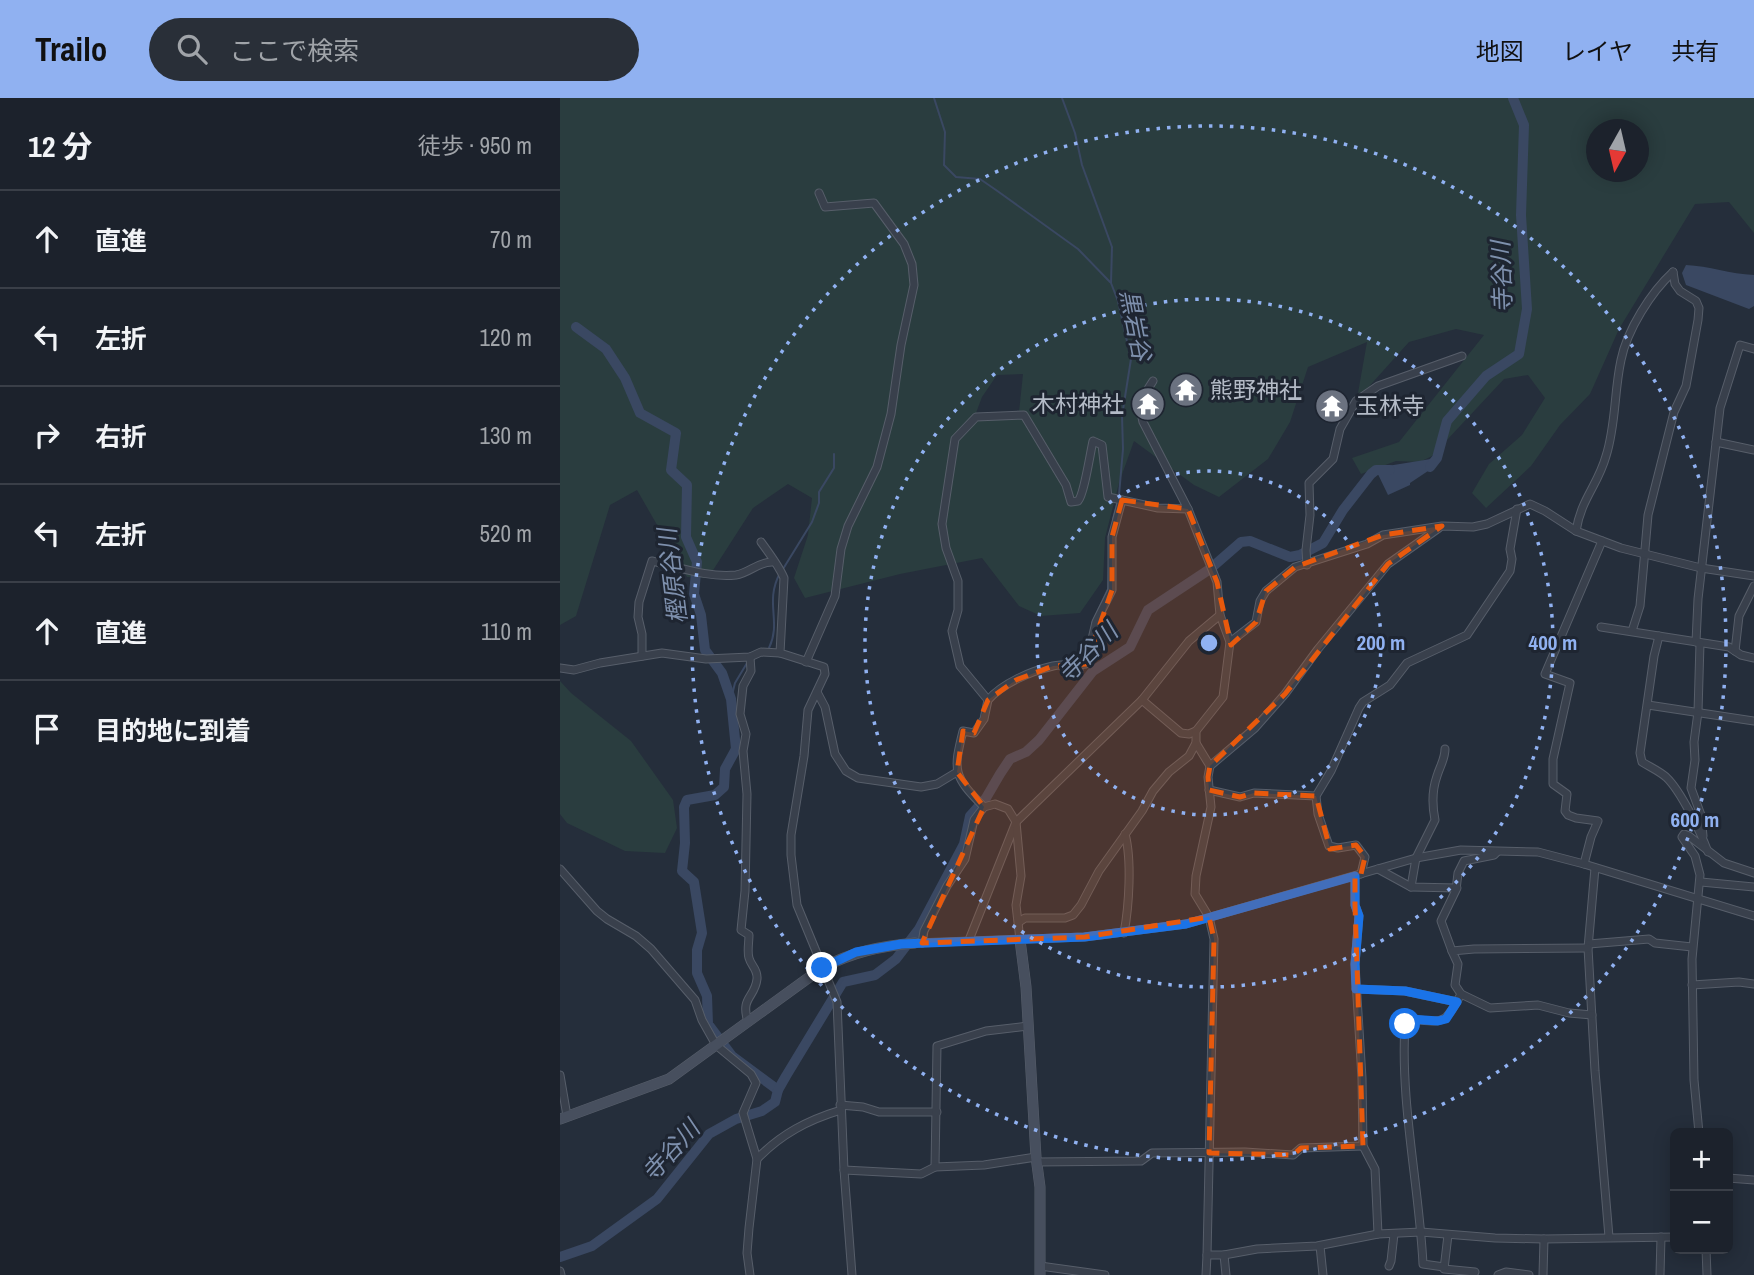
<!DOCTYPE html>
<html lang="ja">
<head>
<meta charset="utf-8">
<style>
	body { margin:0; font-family:"Archivo Narrow","Noto Sans JP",sans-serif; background:#292f38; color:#f1f3f6 }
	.controls { position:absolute; right:21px; bottom:21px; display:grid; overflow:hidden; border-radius:10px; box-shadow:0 4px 18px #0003 }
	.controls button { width:63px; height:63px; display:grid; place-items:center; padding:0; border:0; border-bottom:2px solid #3a3f48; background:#1c222c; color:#f1f3f6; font:35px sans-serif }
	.compass { position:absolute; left:1026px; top:21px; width:63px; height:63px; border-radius:50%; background:#1c222c; box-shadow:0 4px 18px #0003; rotate:188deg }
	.stop { position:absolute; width:21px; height:21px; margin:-16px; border:5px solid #1a73e8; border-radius:50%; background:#fff }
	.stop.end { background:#1a73e8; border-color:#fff; box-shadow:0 2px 7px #0008 }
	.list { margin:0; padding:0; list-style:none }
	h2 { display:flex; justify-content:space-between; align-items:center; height:91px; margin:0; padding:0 28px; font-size:30px }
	h2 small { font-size:23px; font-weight:400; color:#a0a4a9 }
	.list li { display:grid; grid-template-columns:46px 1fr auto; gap:21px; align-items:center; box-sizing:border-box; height:98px; padding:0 28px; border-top:2px solid #3a3f48 }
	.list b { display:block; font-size:26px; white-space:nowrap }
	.list em { font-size:23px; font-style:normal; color:#a0a4a9 }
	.icon { flex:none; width:38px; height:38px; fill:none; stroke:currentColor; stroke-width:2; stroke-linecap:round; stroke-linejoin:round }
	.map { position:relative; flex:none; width:1194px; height:1177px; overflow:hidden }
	header { display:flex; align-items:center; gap:42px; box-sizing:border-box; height:98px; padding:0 35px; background:#90b1f1; color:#111 }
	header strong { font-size:33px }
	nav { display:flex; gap:38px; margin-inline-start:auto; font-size:24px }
	.search { width:490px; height:63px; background:#292f38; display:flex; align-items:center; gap:18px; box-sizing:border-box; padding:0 24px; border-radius:38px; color:#a0a4a9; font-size:26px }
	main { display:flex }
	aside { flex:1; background:#1c222c }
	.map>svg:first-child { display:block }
	.green { fill:#2a3d3f; fill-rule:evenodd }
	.water { fill:#3a4862 }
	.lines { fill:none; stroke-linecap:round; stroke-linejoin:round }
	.stream { stroke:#3a4862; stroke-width:2 }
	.river { stroke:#3a4862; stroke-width:10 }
	.street-casing { stroke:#575e6a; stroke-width:9 }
	.secondary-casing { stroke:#575e6a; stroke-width:11 }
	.street { stroke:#39404c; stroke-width:7 }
	.secondary { stroke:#474f5e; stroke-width:10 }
	.route { stroke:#1a73e8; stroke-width:9 }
	.marked { fill:#e8590c; fill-opacity:0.2; stroke:#e8590c; stroke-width:5; stroke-dasharray:14 9; stroke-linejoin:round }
	.ring { fill:none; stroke:#90b1f1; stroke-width:3.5; stroke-dasharray:3.5 7 }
	.labels { text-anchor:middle; stroke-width:6; stroke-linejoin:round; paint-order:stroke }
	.poi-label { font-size:23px; fill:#b4bbc7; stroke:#1e2531; text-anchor:start }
	.water-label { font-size:24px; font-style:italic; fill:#7e90ad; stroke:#1e2531 }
	.centre { fill:#90b1f1; stroke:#1e2531; stroke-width:3.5 }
	.ring-label { font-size:21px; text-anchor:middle; font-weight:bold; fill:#90b1f1; stroke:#1e2531; stroke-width:6; stroke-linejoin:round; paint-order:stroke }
</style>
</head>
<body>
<header>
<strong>Trailo</strong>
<div class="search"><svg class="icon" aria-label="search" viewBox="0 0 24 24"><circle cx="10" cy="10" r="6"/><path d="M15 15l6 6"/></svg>ここで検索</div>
<nav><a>地図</a><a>レイヤ</a><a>共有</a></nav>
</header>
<main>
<aside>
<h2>12 分<small>徒歩 · 950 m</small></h2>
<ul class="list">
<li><svg class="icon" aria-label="ahead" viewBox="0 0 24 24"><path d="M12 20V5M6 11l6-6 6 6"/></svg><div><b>直進</b></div><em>70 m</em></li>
<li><svg class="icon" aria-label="left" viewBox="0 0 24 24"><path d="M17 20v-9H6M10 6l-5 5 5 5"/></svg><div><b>左折</b></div><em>120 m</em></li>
<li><svg class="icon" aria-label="right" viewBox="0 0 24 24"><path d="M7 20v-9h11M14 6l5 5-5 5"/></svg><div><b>右折</b></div><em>130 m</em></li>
<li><svg class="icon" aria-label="left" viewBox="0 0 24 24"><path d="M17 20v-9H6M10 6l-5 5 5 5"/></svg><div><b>左折</b></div><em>520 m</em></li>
<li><svg class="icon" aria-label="ahead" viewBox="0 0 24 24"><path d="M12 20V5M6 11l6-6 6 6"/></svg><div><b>直進</b></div><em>110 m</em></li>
<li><svg class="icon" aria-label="arrive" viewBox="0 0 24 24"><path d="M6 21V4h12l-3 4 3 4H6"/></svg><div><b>目的地に到着</b></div></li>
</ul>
</aside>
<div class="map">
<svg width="1194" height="1177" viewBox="0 0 1194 1177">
	<rect width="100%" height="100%" fill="#252e3b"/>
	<g class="green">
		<path d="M0,0H1194V135L1169,104L1135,106L1059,231L1030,296L1000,327L971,368L926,410L912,395L929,366L962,337L985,300L968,277L944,281L872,358L860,364L836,363L801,376L792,360L839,344L924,237L896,231L849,244L805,293L798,295L807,244L748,269L730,324L708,361L659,399L634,387L574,343L559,385L545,440L543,482L520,515L481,518L459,508L422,460L340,476L245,500L234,480L248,437L252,400L228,386L193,410L148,480L127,479L77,392L50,407L16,518L0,527ZM1036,32H1078V74H1036ZM463,276L459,314L416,315L422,299L437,277Z"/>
		<polygon points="0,583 11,595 71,643 113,702 117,730 105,755 65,753 7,725 0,716"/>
	</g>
	<g class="water">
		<path d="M1126,167C1149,168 1170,176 1194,177V208L1189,211L1126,187L1122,175Z"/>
		<polygon points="877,360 874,369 850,385 850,387 828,397 815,370"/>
	</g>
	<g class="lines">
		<g class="stream">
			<polyline points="374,0 385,34 384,67 396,79 420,81 436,92 518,151 550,184"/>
			<polyline points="502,0 515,35 522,67 552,149 551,185 558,203 571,261 562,318 563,351 559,397"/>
			<polyline points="553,421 558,402"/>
			<polyline points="223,471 252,424 259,405 259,394 274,370 274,356"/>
			<polyline points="532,525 548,491 549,464"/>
			<path d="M209,550C222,523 204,505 220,475"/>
			<polyline points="521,588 523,568"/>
			<polyline points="171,601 175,585 187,565"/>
		</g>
		<g class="river">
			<polyline points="16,229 46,251 65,280 80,315 116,335 111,372 127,387 126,439 137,464 134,496 141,517 145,552 162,575 171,601 176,651 165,671 164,689 155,697 127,702 124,709 125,745 122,773 134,784 142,835 137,852 137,875 147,898 148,926 172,958 218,992"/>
			<polyline points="870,369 877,360 887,323 926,278 959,256 967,211 961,117 964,27 953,0"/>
			<polyline points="0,1159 32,1148 97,1101 149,1036 176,1021 202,1013 215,1004 218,992 226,978 283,884 315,877 336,861 359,831 404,746 410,718 426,700 440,676 450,661 466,654 479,642 533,573 570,549 588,512 650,471 681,444 690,443 730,459 740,457 763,445 783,412 811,376 816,372 830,372"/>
		</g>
		<g class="street-casing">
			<g id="street">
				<polyline points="1156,344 1194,352"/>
				<path d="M1016,433C1021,401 1038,387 1046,358C1056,327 1054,294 1061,262C1067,232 1091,194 1113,174"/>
				<path d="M201,444C209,455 219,468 224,480L220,555L264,569L265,576L248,612L244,658L231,737V757L237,807L277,904L284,1072L292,1177"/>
				<polyline points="747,467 746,452 750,417 749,385 773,361 780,331 796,303 818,288 902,258"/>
				<polyline points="1041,529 1169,549 1181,557 1194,560"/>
				<polyline points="1072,533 1080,508 1088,417 1114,314 1126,288 1138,222 1139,210 1136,203 1120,193 1115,186 1113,174"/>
				<path d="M1099,538L1094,558L1080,655L1082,664C1090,669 1099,673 1106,679C1121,693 1141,735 1148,754"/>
				<polyline points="670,544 696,524 700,503 706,493 735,469 807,446 823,437 882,428 913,429 927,426 970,406 985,413 1016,433 1061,450 1141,470 1194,478"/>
				<polyline points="1136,544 1138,501 1160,310 1180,247 1194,251"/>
				<polyline points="1140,545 1138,614 1134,644 1135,662 1131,690 1141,717 1143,738"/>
				<polyline points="1175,553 1179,518 1194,488"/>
				<path d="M82,558V536L78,519L79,504L92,463C119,469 148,480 176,477C189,475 198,464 212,464"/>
				<polyline points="246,564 275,498 281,451 288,428 317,369 331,316 341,247 354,187 352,166 344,146 314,105 265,109 259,95"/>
				<polyline points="0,570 14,572 40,565 102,555 146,561 190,559 201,554 220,555"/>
				<polyline points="257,594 265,609 275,656 286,673 298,680 361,689 377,686 397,674"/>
				<path d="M428,602C443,585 471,573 493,568C503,566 515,567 526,566L536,524L552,492V439L562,402"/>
				<polyline points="582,602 621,635 629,636 636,633"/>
				<polyline points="1088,607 1194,623"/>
				<polyline points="636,645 650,668 648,679 651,709 636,778 635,796 649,819 654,841 647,1157 664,1157 697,1151 757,1148 818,1136 861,1134 935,1140 984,1141 1115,1139"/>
				<polyline points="650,668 695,630 725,596 758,551 828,466 879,430"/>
				<polyline points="649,692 680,699 694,695 756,698"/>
				<path d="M424,709C393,678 393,673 403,633L414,635L424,621L428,602L400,568L392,533L398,512V483L386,450L382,426L395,341L416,319L464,317L506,387L511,404L518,403C524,397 530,356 533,343L542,347L548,399L598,410L628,411"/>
				<polyline points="1024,766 1031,739 1038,723 1016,720 1008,717 1005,713 1007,696 993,686 993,661 1010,585 985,576 1042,443"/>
				<polyline points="1035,770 1028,850 1035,973 1049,1139"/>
				<polyline points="0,771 37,813 47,821 76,838 91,851 135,902 142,922 156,947 191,976 196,985 183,1015 197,1061 189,1130 187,1155 190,1177"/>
				<polyline points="818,771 851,789 897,790"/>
				<polyline points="801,776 805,759 796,747 778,750 769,748 758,716 756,698 771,673 799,610 803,604 830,587 847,565 907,537 950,473 952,461 950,451 957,411"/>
				<polyline points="795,778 795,807 799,818 795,866 802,980 803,1048 815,1071 818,1136"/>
				<polyline points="1141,784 1194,789"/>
				<path d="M851,789L856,760L875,722C872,707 872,692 877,678C880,668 885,661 885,651"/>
				<path d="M459,824L465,820H505L513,817L521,807L539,773L582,713L593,693L609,674L629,658L636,645V633L663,599L670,544L660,517L657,484L628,411L583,324C578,306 583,298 593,283"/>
				<path d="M564,835C569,808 572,762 565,736"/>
				<polyline points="409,842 456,724 582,602 629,543 660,517"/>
				<polyline points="355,845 525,839 626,826 856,760 901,752 978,754 1024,766 1194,818"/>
				<polyline points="362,845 364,833 387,788 405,761 414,722 424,709 435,706 448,711 456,724 461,778 456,807 460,842"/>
				<polyline points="1029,846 1089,841 1095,845 1132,849"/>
				<polyline points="892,853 881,823 896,792 898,775 904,763 934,757 937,754"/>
				<polyline points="1132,887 1179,884 1194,886"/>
				<polyline points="796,891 845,893 897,904"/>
				<polyline points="901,896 930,910 978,907 1009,915 1032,917"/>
				<path d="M188,924C180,899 195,900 197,881C198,871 191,868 189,860C187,854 189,844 189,837L181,832L185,793L187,696L183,653L186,636L180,616L183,588L191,573L190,559"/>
				<polyline points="0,977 7,1018"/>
				<polyline points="280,1007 303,1009 319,1014 377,1014"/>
				<polyline points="1139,1035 1134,982 1132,861 1140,777 1135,758 1122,739 1124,736 1129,738 1164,765 1194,775"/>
				<path d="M197,1061C221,1036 248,1022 281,1012"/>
				<polyline points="477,1064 581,1063 592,1055 685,1054 733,1057 741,1050 803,1048"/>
				<polyline points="375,1069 377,948 426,933 468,928"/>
				<polyline points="284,1072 361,1076 375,1069 424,1067 476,1059"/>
				<polyline points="1168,1080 1194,1082"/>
				<polyline points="888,1137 884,1171 915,1174"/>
				<polyline points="760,1148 763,1177"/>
				<polyline points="1146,1151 1147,1177"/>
				<polyline points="664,1157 666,1177"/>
				<polyline points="480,1168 545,1177"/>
				<polyline points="829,1168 831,1163 834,1136"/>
				<path d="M884,1169L863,1166C859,1087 840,1004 845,926L850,921C884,924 884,928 901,896L895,887L898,866L892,853L914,851L1028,850"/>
				<polyline points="0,1173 1,1177"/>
				<polyline points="646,1177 647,1157"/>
				<polyline points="938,1177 946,1174 969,1177"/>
				<polyline points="983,1177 984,1141"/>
				<polyline points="1100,1177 1101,1139"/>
			</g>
		</g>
		<g class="secondary-casing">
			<g id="secondary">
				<polyline points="460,842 466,889 476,1059 480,1089 480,1177"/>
				<path d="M0,1021L109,981L262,870C292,854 321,848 355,845"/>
			</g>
		</g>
		<use href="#street" class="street"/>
		<use href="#secondary" class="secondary"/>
	</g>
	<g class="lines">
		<polyline class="route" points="262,870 296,854 341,846 524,839 626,826 795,778 795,807 799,818 795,866 796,891 845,893 897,904 886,921 878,923 850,921 845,926"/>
	</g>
	<path class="marked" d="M562,402L628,411L657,484L671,547L696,524L706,493L735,469L823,437L882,428L828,466L725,596L650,668L648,679L649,692L680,699L694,695L756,698L770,751L796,747L805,759L801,776L795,778V807L803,1048L741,1050L733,1057L649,1055L654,841L649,819L525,839L362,845L424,709L397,674L403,633L414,635L428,602L456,582L493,568L526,566L552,492V439Z"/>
	<g class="ring">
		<circle cx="649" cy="545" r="172"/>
		<circle cx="649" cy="545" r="344"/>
		<circle cx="649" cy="545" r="517"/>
	</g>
	<defs>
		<g id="temple-disc" transform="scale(1.75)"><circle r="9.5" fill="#6b7280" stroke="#1e2531"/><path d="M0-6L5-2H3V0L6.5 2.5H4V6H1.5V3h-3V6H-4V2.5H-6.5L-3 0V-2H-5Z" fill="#fff"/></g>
	</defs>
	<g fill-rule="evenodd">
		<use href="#temple-disc" x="626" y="292"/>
		<use href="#temple-disc" x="588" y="306"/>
		<use href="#temple-disc" x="772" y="308"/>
	</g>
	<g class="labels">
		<g class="poi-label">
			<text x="650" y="300">熊野神社</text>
			<text x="564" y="314" text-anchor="end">木村神社</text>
			<text x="796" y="316">玉林寺</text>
		</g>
		<g class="water-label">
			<text transform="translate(942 179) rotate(-92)" y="8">寺谷川</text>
			<text transform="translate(575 227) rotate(79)" y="8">黒岩谷</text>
			<text transform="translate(113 478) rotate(-97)" y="8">樫原谷川</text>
			<text transform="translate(528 555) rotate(-45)" y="8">寺谷川</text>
			<text transform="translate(111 1053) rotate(-48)" y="8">寺谷川</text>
		</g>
	</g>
	<circle cx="649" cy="545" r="10" class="centre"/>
	<g class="ring-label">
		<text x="821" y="552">200 m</text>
		<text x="993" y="552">400 m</text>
		<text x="1135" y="729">600 m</text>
	</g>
</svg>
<div class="controls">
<button>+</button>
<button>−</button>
</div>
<svg class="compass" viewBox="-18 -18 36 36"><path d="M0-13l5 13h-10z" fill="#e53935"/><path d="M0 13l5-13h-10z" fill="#a0a4a9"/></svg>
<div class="stop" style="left:845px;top:926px"></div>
<div class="stop end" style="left:262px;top:870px"></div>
</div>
</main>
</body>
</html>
